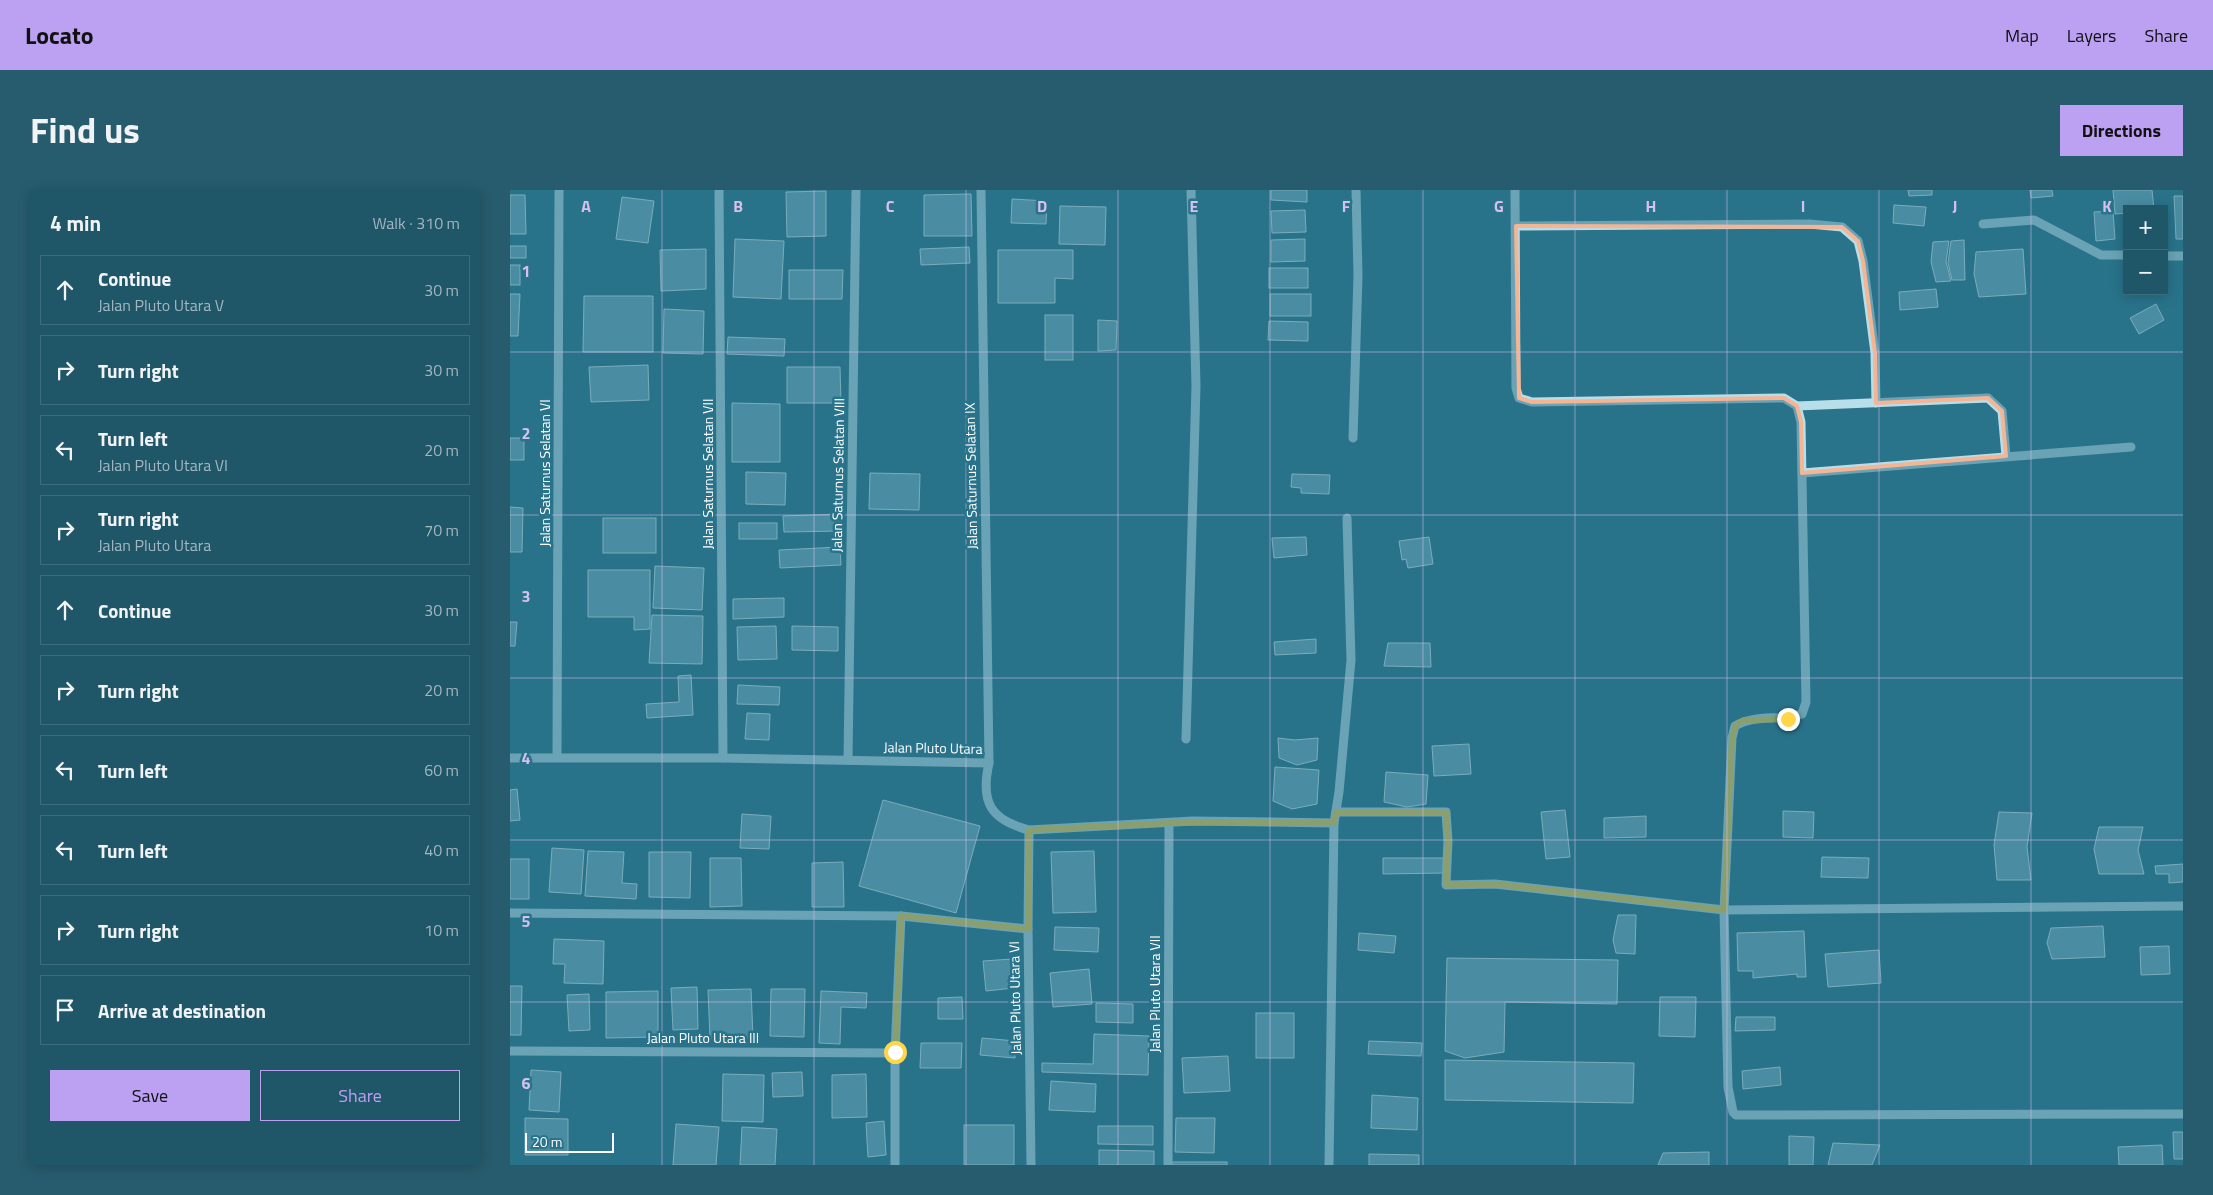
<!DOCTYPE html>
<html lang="en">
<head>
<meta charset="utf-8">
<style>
	body { margin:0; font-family:"Titillium Web",sans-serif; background:#275c6e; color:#f1f3f6 }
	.controls { position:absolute; right:15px; top:15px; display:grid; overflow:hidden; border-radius:0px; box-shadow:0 2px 12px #0003 }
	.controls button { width:45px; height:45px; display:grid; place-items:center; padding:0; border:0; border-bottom:1px solid #3c6c7c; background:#1f5668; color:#f1f3f6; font:25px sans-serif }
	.scale { position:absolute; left:15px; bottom:12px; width:89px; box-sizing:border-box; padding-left:5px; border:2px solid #fff; border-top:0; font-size:14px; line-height:18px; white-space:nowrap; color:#fff; -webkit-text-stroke:4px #29738b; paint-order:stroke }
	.stop { position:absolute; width:15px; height:15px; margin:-11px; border:4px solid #ffd54a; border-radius:50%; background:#fff }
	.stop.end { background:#ffd54a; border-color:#fff; box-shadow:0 1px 5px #0008 }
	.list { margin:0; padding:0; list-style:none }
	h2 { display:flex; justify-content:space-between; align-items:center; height:65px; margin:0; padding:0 20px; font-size:21px }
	h2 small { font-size:16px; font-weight:400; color:#a1b7c0 }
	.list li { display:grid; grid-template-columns:32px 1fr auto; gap:15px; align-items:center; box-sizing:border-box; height:70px; margin:0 10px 10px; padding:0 10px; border:1px solid #3c6c7c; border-radius:0px }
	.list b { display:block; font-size:19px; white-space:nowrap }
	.list p { margin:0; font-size:16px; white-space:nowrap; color:#a1b7c0 }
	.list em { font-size:16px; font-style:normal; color:#a1b7c0 }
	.actions { display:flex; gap:10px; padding:15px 20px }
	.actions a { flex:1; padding:11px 0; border:1px solid #bca0f2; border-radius:0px; text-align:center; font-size:18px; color:#bca0f2 }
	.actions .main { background:#bca0f2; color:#111 }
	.icon { flex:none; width:28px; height:28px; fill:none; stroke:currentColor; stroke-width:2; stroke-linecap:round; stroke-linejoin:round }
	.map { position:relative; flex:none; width:1673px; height:975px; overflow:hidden; border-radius:0px }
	header { display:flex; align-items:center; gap:30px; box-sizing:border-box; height:70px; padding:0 25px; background:#bca0f2; color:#111 }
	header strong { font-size:24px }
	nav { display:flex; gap:28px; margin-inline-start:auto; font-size:18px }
	.intro { display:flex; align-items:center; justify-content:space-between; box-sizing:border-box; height:120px; padding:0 30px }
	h1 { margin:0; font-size:35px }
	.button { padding:12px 22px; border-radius:0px; background:#bca0f2; color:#111; font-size:18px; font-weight:700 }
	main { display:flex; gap:30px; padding:0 30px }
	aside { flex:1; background:#1f5668; border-radius:0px; box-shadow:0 2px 12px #0003 }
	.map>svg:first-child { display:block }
	.building { fill:#71aec0; stroke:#dcf1f7 }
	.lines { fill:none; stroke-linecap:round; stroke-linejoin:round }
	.minor { stroke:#b8dee9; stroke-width:9 }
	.route { stroke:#ffd54a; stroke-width:6 }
	.marked { fill:none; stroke:#f5b492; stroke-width:4; stroke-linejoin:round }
	.grid { fill:none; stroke:#d7c0ec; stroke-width:1; stroke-opacity:0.55 }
	.labels { text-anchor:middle; stroke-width:5; stroke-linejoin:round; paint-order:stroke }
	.street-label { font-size:14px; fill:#fff; stroke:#29738b }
	.grid-label { font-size:16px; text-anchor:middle; font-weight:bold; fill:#d7c0ec; stroke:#29738b; stroke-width:5; stroke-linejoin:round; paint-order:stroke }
</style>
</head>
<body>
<header>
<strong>Locato</strong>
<nav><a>Map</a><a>Layers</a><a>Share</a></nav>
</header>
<div class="intro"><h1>Find us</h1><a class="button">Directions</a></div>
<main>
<aside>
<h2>4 min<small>Walk · 310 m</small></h2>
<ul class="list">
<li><svg class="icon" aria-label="ahead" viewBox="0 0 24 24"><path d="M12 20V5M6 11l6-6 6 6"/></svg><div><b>Continue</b><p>Jalan Pluto Utara V</p></div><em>30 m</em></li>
<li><svg class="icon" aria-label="right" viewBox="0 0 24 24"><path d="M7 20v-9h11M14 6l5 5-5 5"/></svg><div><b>Turn right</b></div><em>30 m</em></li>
<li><svg class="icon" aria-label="left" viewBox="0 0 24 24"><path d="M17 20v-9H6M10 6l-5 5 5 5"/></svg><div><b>Turn left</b><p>Jalan Pluto Utara VI</p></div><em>20 m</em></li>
<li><svg class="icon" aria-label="right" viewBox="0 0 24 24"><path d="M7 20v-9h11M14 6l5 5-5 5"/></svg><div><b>Turn right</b><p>Jalan Pluto Utara</p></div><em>70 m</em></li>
<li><svg class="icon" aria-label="ahead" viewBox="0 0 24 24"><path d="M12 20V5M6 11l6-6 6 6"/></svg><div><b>Continue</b></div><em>30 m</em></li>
<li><svg class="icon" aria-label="right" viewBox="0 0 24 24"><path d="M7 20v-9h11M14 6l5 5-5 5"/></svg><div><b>Turn right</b></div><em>20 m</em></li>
<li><svg class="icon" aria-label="left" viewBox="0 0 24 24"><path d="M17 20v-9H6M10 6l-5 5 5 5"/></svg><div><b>Turn left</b></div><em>60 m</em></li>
<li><svg class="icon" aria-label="left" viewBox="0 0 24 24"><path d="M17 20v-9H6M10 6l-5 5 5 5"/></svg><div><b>Turn left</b></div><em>40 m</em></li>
<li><svg class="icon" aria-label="right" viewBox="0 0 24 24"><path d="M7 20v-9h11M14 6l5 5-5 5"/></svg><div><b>Turn right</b></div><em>10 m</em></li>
<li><svg class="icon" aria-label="arrive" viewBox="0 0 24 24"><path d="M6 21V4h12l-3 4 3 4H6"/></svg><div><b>Arrive at destination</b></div></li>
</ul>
<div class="actions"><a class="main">Save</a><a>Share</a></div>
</aside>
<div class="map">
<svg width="1673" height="975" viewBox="0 0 1673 975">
	<rect width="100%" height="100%" fill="#29738b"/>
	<g class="building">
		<polygon points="761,0 797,0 797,12 761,10"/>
		<polygon points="1398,0 1422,0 1422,5 1399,6"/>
		<polygon points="1520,0 1542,0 1543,6 1521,8"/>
		<polygon points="1603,0 1642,0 1644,19 1617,19 1617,23 1605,24"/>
		<polygon points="316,1 316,46 277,47 276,2"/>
		<polygon points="461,4 462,46 414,46 414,5"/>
		<polygon points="0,5 15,5 16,44 0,44"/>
		<polygon points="1664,6 1673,6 1673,49 1666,49"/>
		<polygon points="112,7 144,11 138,53 106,49"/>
		<polygon points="502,9 537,11 536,34 501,33"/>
		<polygon points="1384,15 1416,17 1414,36 1383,33"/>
		<polygon points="550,16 596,17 595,55 549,54"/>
		<polygon points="795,20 796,42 762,43 761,21"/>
		<polygon points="1603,21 1605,49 1586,51 1584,22"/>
		<polygon points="225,49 274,51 271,109 223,107"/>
		<polygon points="795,49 795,71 761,72 761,50"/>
		<polygon points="1454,50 1455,90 1442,90 1438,73 1441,51"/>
		<polygon points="1439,51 1436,72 1441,91 1426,92 1421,72 1423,52"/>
		<rect x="0" y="56" width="16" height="12"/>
		<polygon points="459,57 460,73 411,75 410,59"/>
		<polygon points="196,59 196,99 151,101 150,60"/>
		<polygon points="1513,59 1516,104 1469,107 1464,84 1466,62"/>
		<polygon points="488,60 563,60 563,89 545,88 545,113 488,113"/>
		<rect x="0" y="75" width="10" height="20"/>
		<rect x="759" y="78" width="39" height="20"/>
		<polygon points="279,80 333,80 332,109 279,109"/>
		<polygon points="1426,99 1428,117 1390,120 1389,102"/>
		<polygon points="0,104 10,104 8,146 0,146"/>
		<rect x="760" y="104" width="41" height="22"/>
		<polygon points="74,106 143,106 143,162 73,162"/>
		<polygon points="1646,114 1654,130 1629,144 1620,128"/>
		<polygon points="154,119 194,121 193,164 153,163"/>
		<rect x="535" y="125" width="28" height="45"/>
		<polygon points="588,130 607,131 606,160 588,161"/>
		<polygon points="759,131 798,132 798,151 758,150"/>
		<polygon points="218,147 275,149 274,166 217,164"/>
		<polygon points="138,175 139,210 81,212 79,177"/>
		<polygon points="277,177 330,177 331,213 277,213"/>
		<polygon points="222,213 270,214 270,272 222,272"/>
		<rect x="0" y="248" width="14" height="22"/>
		<polygon points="236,282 276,283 275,315 236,314"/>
		<polygon points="360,283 410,284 409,320 359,319"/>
		<polygon points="782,284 820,285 819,304 791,303 791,298 781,297"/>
		<polygon points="0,317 13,318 12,362 0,362"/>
		<polygon points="330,324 331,341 274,342 273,326"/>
		<rect x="93" y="328" width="53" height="35"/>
		<rect x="229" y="333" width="38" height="16"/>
		<polygon points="796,347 797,365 764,368 762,348"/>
		<polygon points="919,347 923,374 898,378 896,369 892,370 889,351"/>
		<polygon points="330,357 331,375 270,378 269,360"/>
		<polygon points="145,376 194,378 192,420 143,418"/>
		<polygon points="78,380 140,380 140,439 124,440 124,427 78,427"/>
		<polygon points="274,408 274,427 223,429 223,409"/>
		<polygon points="142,425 193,426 192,474 139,473"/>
		<polygon points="0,432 7,432 5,456 0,456"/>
		<polygon points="266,436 267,469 228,470 227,437"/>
		<polygon points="282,436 328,437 328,461 282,460"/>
		<polygon points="806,449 806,463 765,465 764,452"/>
		<polygon points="878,453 920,453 921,477 874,476"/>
		<polygon points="181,485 183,525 137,528 136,514 169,512 168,486"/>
		<polygon points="228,495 270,497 269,515 227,514"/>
		<polygon points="237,523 260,524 259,550 235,549"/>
		<polygon points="768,548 785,550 808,548 807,570 787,575 769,568"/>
		<polygon points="959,554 961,584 924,586 922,556"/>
		<polygon points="765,577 809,580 807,614 782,619 763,611"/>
		<polygon points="876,582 918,585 916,614 897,617 874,612"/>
		<polygon points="7,599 10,630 0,631 0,600"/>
		<polygon points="373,610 470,636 446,723 349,696"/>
		<polygon points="1055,620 1060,667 1036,669 1031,622"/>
		<polygon points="1273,621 1304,622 1303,648 1273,647"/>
		<polygon points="1489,622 1522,623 1517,657 1521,690 1487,690 1484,655"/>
		<polygon points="232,624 261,626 259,659 230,658"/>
		<polygon points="1136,626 1136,647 1094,648 1094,628"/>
		<polygon points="1589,637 1633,637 1628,660 1634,684 1589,684 1584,659"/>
		<polygon points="42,658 74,660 71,704 39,702"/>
		<polygon points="78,661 114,662 112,693 127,694 126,709 75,706"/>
		<polygon points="584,661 586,722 543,723 541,662"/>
		<polygon points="139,662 181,662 180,708 139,707"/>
		<polygon points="1312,667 1359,668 1358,688 1311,687"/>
		<polygon points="200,668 231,668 232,716 200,717"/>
		<polygon points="873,668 934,668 934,683 873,684"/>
		<rect x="0" y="669" width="19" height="40"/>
		<polygon points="333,672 334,717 302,717 302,673"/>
		<polygon points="1673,674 1673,692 1659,693 1659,684 1646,684 1645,676"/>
		<polygon points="1108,725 1126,725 1125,764 1106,763 1103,750"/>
		<polygon points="1593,736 1595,767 1542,769 1537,753 1541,738"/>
		<polygon points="545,737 589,738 588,762 544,760"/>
		<polygon points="1294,741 1296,787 1287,787 1287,784 1243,788 1243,781 1228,781 1227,743"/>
		<polygon points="849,743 886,746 884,763 848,760"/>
		<polygon points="44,749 94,751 93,794 54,793 55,774 43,774"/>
		<polygon points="1659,756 1660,784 1631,785 1630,757"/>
		<polygon points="1369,760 1371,793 1318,797 1315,764"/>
		<polygon points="937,768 1108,770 1107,814 995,812 994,862 955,868 935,861"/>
		<polygon points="502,769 504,798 476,801 473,771"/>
		<polygon points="579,779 582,814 543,817 540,783"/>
		<polygon points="0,796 12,796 11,845 0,845"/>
		<polygon points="187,797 188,839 163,840 161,798"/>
		<polygon points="241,799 243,847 200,848 198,800"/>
		<polygon points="261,799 295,799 294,847 260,846"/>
		<polygon points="148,801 148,847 96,848 96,802"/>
		<polygon points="311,801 357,803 356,818 331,817 330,854 309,853"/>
		<polygon points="79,804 80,840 59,841 57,805"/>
		<polygon points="452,807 453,829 428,829 428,808"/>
		<polygon points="1150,807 1186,807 1185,847 1149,846"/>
		<polygon points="586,813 623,814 623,833 586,832"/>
		<rect x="746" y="823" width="38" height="45"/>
		<polygon points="1226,827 1265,827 1265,840 1225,841"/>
		<polygon points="584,844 639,846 638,885 532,882 532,873 583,874"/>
		<polygon points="472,848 506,851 505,868 470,865"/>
		<polygon points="859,851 912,853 911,866 858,864"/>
		<polygon points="411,853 452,853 451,878 410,878"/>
		<polygon points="718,866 720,901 674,903 672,868"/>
		<polygon points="935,870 1124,873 1123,913 935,910"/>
		<polygon points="1270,877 1271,895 1233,899 1232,881"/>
		<polygon points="21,880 51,882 49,922 19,920"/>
		<polygon points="292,882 293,906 263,907 262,883"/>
		<polygon points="213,884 254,885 253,932 212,931"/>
		<polygon points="356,884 357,927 322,928 322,885"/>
		<polygon points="541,891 586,894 585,922 539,920"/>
		<polygon points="862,905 908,908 907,940 861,938"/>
		<polygon points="15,928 58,929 58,965 15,965"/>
		<polygon points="666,928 705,928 704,963 665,962"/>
		<polygon points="374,931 376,965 358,967 356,933"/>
		<polygon points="166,934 209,937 206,975 163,975"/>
		<rect x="454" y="935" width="50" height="40"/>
		<polygon points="588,936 643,936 643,955 588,954"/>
		<polygon points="232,937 267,939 265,975 230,975"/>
		<polygon points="1663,942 1673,942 1673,969 1664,969"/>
		<polygon points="1279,946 1304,947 1303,975 1279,975"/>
		<polygon points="1323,953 1370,955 1362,975 1318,975"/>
		<polygon points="1652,955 1653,975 1609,975 1608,957"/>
		<polygon points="589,960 644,961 644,975 589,975"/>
		<polygon points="1199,962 1199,975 1148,975 1153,963"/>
		<polygon points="859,964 909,965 909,975 859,975"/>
		<rect x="662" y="972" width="55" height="3"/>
	</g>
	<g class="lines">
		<g class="minor">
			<polyline points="209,0 213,568"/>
			<polyline points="471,0 479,573"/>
			<path d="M1005,0L1006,198L1009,208L1022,212L1274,208L1287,216L1291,232L1296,512L1292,524C1270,531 1244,524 1225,536L1222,548L1214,720L1218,897L1223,922L1226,925H1234L1673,924"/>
			<polyline points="1473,34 1524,30 1591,65 1617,65"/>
			<polyline points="1006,36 1299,34 1332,37 1348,51 1353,71 1365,163 1366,213"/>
			<polyline points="1654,66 1673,66"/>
			<polyline points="1287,216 1478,208 1492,221 1496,266"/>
			<polyline points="843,248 848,86 846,0"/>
			<polyline points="1292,283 1621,257"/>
			<polyline points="676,549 686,196 681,0"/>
			<polyline points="47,567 49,0"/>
			<path d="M0,568H213L479,573C470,613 481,630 519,640L683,631L824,633"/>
			<polyline points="338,570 346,0"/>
			<polyline points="826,622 936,622 938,651 936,695 985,694 1214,720 1673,716"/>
			<polyline points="519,640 518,739 521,975"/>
			<polyline points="0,723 391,726 518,739"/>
			<polyline points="0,861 385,863"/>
			<polyline points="385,975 385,863 391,726"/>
			<polyline points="658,975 659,633"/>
			<polyline points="819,975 824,633 829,602 841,470 837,328"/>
		</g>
	</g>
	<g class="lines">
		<polyline class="route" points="385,862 391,726 518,739 519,640 683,632 824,633 826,622 936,622 938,651 936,694 985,694 1214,720 1222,548 1225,536 1234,530 1278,529"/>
	</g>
	<path d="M0 0H1673V975H0ZM1006,36L1332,37L1348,51L1353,71L1365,163L1366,213L1478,208L1492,221L1496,266L1292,283L1291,232L1287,216L1274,208L1022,212L1009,208Z" fill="#29738b" fill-opacity=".55" fill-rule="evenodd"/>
	<path class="marked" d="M1006,36L1332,37L1348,51L1353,71L1365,163L1366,213L1478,208L1492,221L1496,266L1292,283L1291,232L1287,216L1274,208L1022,212L1009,208Z"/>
	<path class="grid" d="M152,0V975M304,0V975M456,0V975M608,0V975M760,0V975M913,0V975M1065,0V975M1217,0V975M1369,0V975M1521,0V975M0,162H1673M0,325H1673M0,488H1673M0,650H1673M0,812H1673"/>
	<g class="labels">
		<g class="street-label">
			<text transform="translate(35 283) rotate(-90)" y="5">Jalan Saturnus Selatan VI</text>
			<text transform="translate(198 284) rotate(-90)" y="5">Jalan Saturnus Selatan VII</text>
			<text transform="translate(328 285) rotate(-89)" y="5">Jalan Saturnus Selatan VIII</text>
			<text transform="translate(461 286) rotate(-91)" y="5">Jalan Saturnus Selatan IX</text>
			<text transform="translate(423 558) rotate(1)" y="5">Jalan Pluto Utara</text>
			<text transform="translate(645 804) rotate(-90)" y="5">Jalan Pluto Utara VII</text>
			<text transform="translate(505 808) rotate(-91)" y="5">Jalan Pluto Utara VI</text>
			<text x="193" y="853">Jalan Pluto Utara III</text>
		</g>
	</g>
	<g class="grid-label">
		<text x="76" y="22">A</text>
		<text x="228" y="22">B</text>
		<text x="380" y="22">C</text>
		<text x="532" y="22">D</text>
		<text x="684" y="22">E</text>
		<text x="836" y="22">F</text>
		<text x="989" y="22">G</text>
		<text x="1141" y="22">H</text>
		<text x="1293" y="22">I</text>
		<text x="1445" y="22">J</text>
		<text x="1597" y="22">K</text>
		<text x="16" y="87">1</text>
		<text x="16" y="249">2</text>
		<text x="16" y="412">3</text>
		<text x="16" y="574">4</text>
		<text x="16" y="737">5</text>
		<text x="16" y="899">6</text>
	</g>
</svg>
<div class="controls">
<button>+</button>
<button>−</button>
</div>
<div class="scale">20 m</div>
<div class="stop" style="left:385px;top:862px"></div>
<div class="stop end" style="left:1278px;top:529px"></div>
</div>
</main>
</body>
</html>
